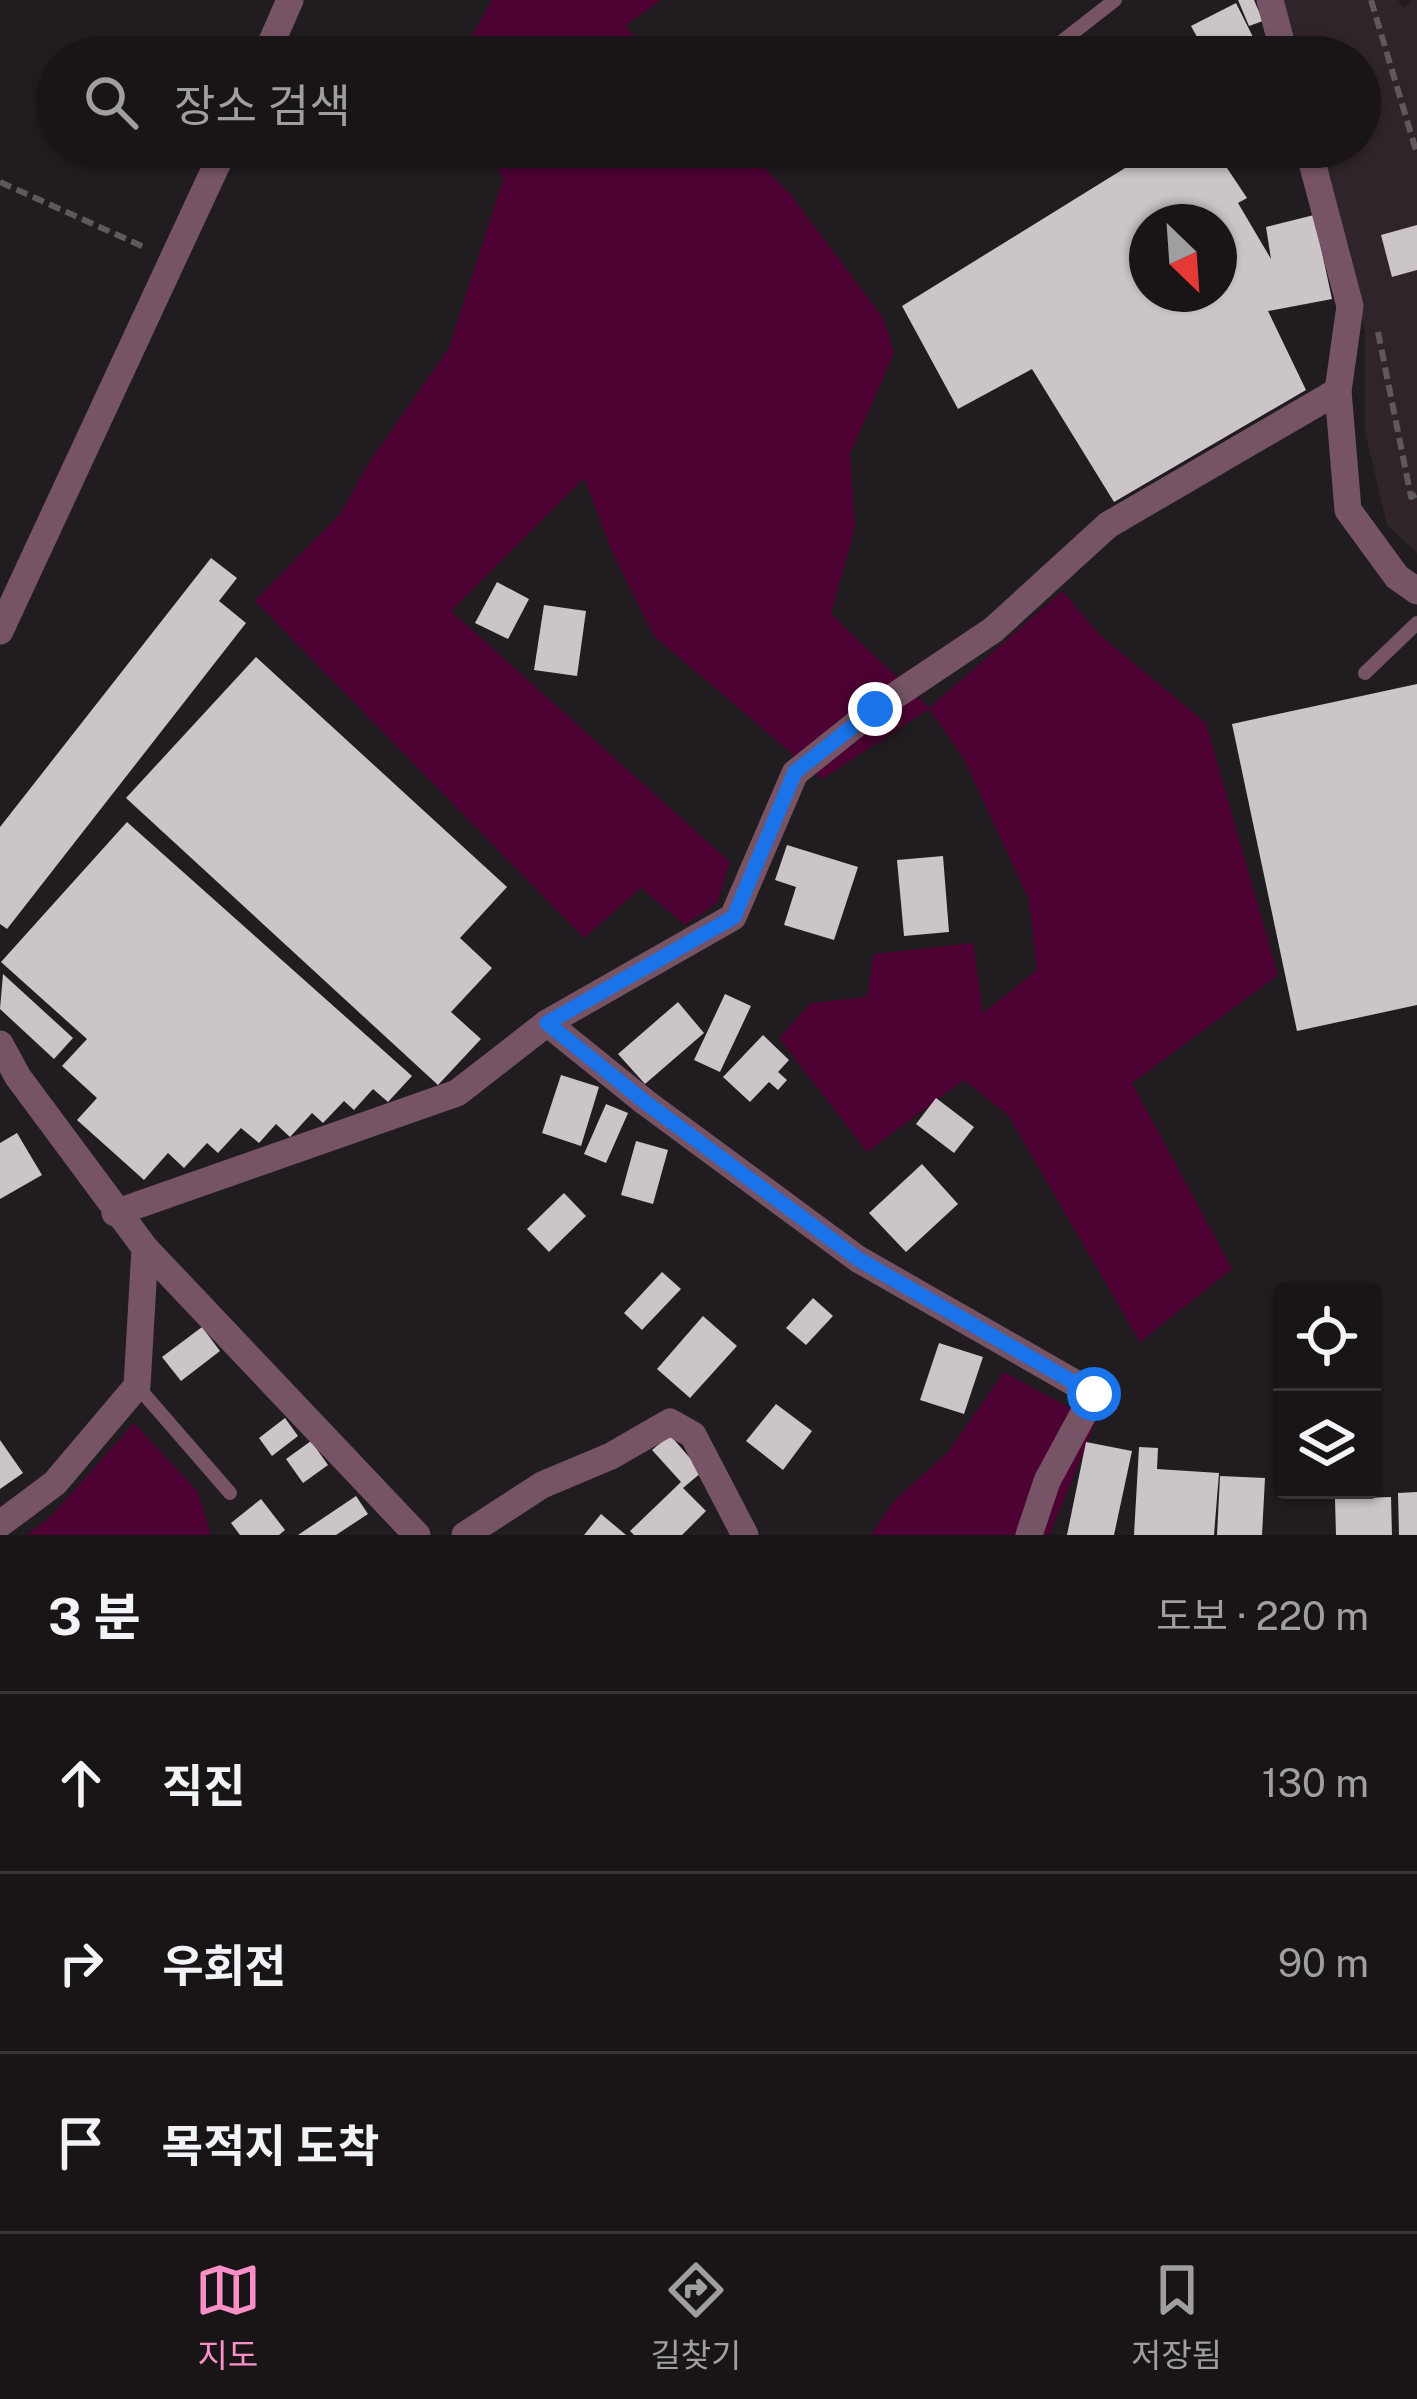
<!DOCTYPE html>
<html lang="ko">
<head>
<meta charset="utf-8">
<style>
	body { margin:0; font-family:"Public Sans","Noto Sans KR",sans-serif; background:#221e20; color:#f1f3f6 }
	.controls { position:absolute; right:36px; bottom:36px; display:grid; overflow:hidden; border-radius:12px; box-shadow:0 3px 9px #0004 }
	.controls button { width:108px; height:108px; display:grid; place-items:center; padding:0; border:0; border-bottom:3px solid #373436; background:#191517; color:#f1f3f6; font:60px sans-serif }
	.compass { position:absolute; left:1129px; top:204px; width:108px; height:108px; border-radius:50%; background:#191517; box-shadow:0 3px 9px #0004; rotate:155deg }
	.stop { position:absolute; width:36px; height:36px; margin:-27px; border:9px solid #1a73e8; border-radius:50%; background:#fff }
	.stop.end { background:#1a73e8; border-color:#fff; box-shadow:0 3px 12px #0008 }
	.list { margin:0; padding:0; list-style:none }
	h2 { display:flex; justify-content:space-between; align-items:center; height:156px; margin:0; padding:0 48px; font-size:51px }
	h2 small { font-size:39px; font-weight:400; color:#9f9fa1 }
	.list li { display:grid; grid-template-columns:78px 1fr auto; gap:36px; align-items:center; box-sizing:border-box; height:180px; padding:0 48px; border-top:3px solid #373436 }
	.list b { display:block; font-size:45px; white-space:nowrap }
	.list em { font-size:39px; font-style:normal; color:#9f9fa1 }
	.icon { flex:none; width:66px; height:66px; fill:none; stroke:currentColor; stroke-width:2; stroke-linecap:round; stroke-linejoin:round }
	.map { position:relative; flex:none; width:1417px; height:1535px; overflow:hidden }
	.search { position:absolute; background:#191517; box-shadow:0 3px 9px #0004; left:36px; right:36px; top:36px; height:132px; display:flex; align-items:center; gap:30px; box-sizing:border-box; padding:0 42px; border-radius:66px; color:#9f9fa1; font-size:45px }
	.sheet { height:696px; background:#191517 }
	nav { display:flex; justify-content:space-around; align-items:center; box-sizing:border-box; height:168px; border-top:3px solid #373436; background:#191517; font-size:33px; color:#9f9fa1 }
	nav a { display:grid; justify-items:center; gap:6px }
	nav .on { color:#fa8fc7 }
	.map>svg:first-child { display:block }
	.built { fill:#2f2429 }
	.green { fill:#4d0233 }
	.building { fill:#ccc5c8; fill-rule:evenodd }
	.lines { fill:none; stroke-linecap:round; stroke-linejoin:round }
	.path { stroke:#5e595c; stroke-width:6; stroke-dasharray:12 6; stroke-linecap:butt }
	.service { stroke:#765465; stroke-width:14 }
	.minor { stroke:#765465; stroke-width:27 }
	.route { stroke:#1a73e8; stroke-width:15 }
</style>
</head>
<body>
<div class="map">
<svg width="1417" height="1535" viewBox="0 0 1417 1535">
	<rect width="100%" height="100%" fill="#211c1f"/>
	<polygon class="built" points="1284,0 1398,0 1403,8 1411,0 1417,0 1417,553 1387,525 1365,432 1365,330 1318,147 1360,147 1360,57 1297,57"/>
	<g class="green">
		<polygon points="492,0 661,0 625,26 656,57 460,57"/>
		<polygon points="488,147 744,147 790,194 883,318 894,353 850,454 855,528 831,614 929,708 1062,591 1101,636 1206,723 1278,975 1132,1083 1232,1269 1140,1342 1008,1115 964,1080 867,1152 779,1038 811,1003 867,997 874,954 973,943 983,1013 1037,970 1029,900 963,757 929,709 822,779 654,636 614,556 584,478 451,611 730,862 717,903 685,925 641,888 584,938 255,601 340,514 370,461 449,348 503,179"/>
		<polygon points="1004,1372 1096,1422 1049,1535 871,1535 895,1500 948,1452"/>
		<polygon points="134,1423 198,1492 211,1535 26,1535 48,1519"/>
	</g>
	<g class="building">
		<polygon points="1238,0 1254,0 1263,21 1249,26"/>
		<polygon points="1236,3 1263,57 1178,57 1174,49 1197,37 1191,26"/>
		<path d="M1159,147H1213L1247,198L1238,203L1271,259L1266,227L1314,215L1332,299L1268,311L1306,390L1114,502L1032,369L958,409L902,306ZM1147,222H1219V294H1147Z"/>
		<polygon points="1417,225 1417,270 1392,277 1381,235"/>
		<polygon points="211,558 237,578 219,601 246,623 7,929 0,924 0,827"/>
		<polygon points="497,582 529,599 508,639 475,623"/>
		<polygon points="544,605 586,611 577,676 534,670"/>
		<polygon points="256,657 507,887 460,938 492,968 451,1012 481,1039 438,1085 126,798"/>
		<polygon points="1417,684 1417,1005 1297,1031 1232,724"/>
		<polygon points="127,822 412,1076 388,1102 373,1089 354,1110 344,1101 323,1123 312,1113 290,1137 276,1124 259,1143 241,1128 218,1153 207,1143 184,1168 168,1153 144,1180 77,1120 97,1098 62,1066 87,1039 1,962"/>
		<polygon points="787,845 858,867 834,940 784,925 796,887 775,880"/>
		<polygon points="943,856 949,932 904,936 897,860"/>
		<polygon points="3,974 73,1038 54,1059 0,1009"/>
		<polygon points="725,994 751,1006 720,1072 694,1060"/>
		<polygon points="678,1002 704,1033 645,1084 618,1054"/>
		<polygon points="763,1035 789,1060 778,1072 787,1080 778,1090 769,1082 750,1102 723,1077"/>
		<polygon points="561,1075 599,1087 581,1146 542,1133"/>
		<polygon points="936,1098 974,1127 954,1153 916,1124"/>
		<polygon points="606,1104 628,1113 606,1163 584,1154"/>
		<polygon points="17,1133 42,1175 0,1199 0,1143"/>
		<polygon points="636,1141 668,1150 653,1204 621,1195"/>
		<polygon points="922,1164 958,1204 906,1252 869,1213"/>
		<polygon points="564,1193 586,1216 549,1252 527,1229"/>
		<polygon points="662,1272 681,1289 642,1330 624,1313"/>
		<polygon points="813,1298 833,1316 806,1345 786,1328"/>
		<polygon points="703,1316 737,1346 690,1398 657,1369"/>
		<polygon points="202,1327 220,1351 181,1381 162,1357"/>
		<polygon points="939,1343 983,1357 964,1414 920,1400"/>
		<polygon points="776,1404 812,1431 783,1470 746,1441"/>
		<polygon points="285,1418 298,1436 272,1456 259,1438"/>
		<polygon points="670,1435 702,1472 683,1488 706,1511 682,1535 634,1535 630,1531 681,1482 652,1450"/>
		<polygon points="0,1440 23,1473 0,1489"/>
		<polygon points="311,1441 328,1465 303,1483 286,1459"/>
		<polygon points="1086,1442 1132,1451 1114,1535 1067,1535"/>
		<polygon points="1139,1447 1158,1448 1157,1469 1219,1473 1214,1535 1134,1535"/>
		<polygon points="1220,1476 1265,1478 1262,1535 1217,1535"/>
		<polygon points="1417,1492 1417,1535 1399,1535 1398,1493"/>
		<polygon points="356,1496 368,1514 336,1535 298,1535"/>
		<polygon points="1391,1497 1392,1535 1336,1535 1335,1499"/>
		<polygon points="261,1499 285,1530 279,1535 240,1535 231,1523"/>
		<polygon points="601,1514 626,1535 584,1535"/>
	</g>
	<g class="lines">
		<g class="path">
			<polyline points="1371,0 1417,154"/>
			<polyline points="0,182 144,247"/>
			<polyline points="1378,332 1411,497 1417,494"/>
		</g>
		<g class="service">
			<polyline points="1042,57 1115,0"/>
			<polyline points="913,158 926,147"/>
			<polyline points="1365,673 1417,623"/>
			<polyline points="137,1386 230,1493"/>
		</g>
		<g class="minor">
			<polyline points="1270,0 1285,57"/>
			<polyline points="265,57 290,0"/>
			<polyline points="1308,147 1350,306 1338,391 1348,510 1397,577 1417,591"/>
			<polyline points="0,631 225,147"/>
			<polyline points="547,1023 733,917 795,773 875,709 993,630 1108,525 1338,391"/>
			<polyline points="0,1044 18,1077 145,1248 137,1386 55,1483 0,1524"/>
			<polyline points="115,1213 457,1093 547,1023 645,1102 858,1259 1094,1394 1047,1481 1029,1535"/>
			<polyline points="145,1248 417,1535"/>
			<polyline points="465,1535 542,1485 611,1456 670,1422 693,1435 745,1535"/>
		</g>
	</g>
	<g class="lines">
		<polyline class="route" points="875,709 795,772 734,917 547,1023 645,1102 858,1259 1094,1394"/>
	</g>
</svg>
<div class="controls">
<button><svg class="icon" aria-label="locate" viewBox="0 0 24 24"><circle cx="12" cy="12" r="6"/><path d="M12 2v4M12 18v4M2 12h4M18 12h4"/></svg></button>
<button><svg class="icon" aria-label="layers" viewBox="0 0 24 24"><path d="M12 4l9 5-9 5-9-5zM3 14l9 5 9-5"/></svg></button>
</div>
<svg class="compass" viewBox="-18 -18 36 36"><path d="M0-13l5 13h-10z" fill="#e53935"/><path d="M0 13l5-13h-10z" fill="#9f9fa1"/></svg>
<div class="stop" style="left:1094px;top:1394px"></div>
<div class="stop end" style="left:875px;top:709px"></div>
<div class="search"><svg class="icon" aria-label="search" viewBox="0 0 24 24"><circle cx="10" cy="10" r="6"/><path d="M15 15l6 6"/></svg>장소 검색</div>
</div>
<section class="sheet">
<h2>3 분<small>도보 · 220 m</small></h2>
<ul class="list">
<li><svg class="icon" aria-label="ahead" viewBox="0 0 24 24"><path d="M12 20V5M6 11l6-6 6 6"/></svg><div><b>직진</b></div><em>130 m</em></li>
<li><svg class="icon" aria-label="right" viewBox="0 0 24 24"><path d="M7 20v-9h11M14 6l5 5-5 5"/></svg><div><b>우회전</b></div><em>90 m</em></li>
<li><svg class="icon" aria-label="arrive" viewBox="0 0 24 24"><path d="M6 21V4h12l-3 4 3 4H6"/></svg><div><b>목적지 도착</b></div></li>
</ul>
</section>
<nav>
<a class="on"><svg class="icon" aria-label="map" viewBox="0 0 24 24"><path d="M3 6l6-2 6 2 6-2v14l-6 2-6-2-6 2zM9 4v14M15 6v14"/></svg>지도</a>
<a><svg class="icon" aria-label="directions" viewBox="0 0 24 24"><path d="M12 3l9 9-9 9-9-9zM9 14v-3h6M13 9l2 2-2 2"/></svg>길찾기</a>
<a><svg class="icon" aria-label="saved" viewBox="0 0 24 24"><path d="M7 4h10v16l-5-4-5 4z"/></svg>저장됨</a>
</nav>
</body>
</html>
